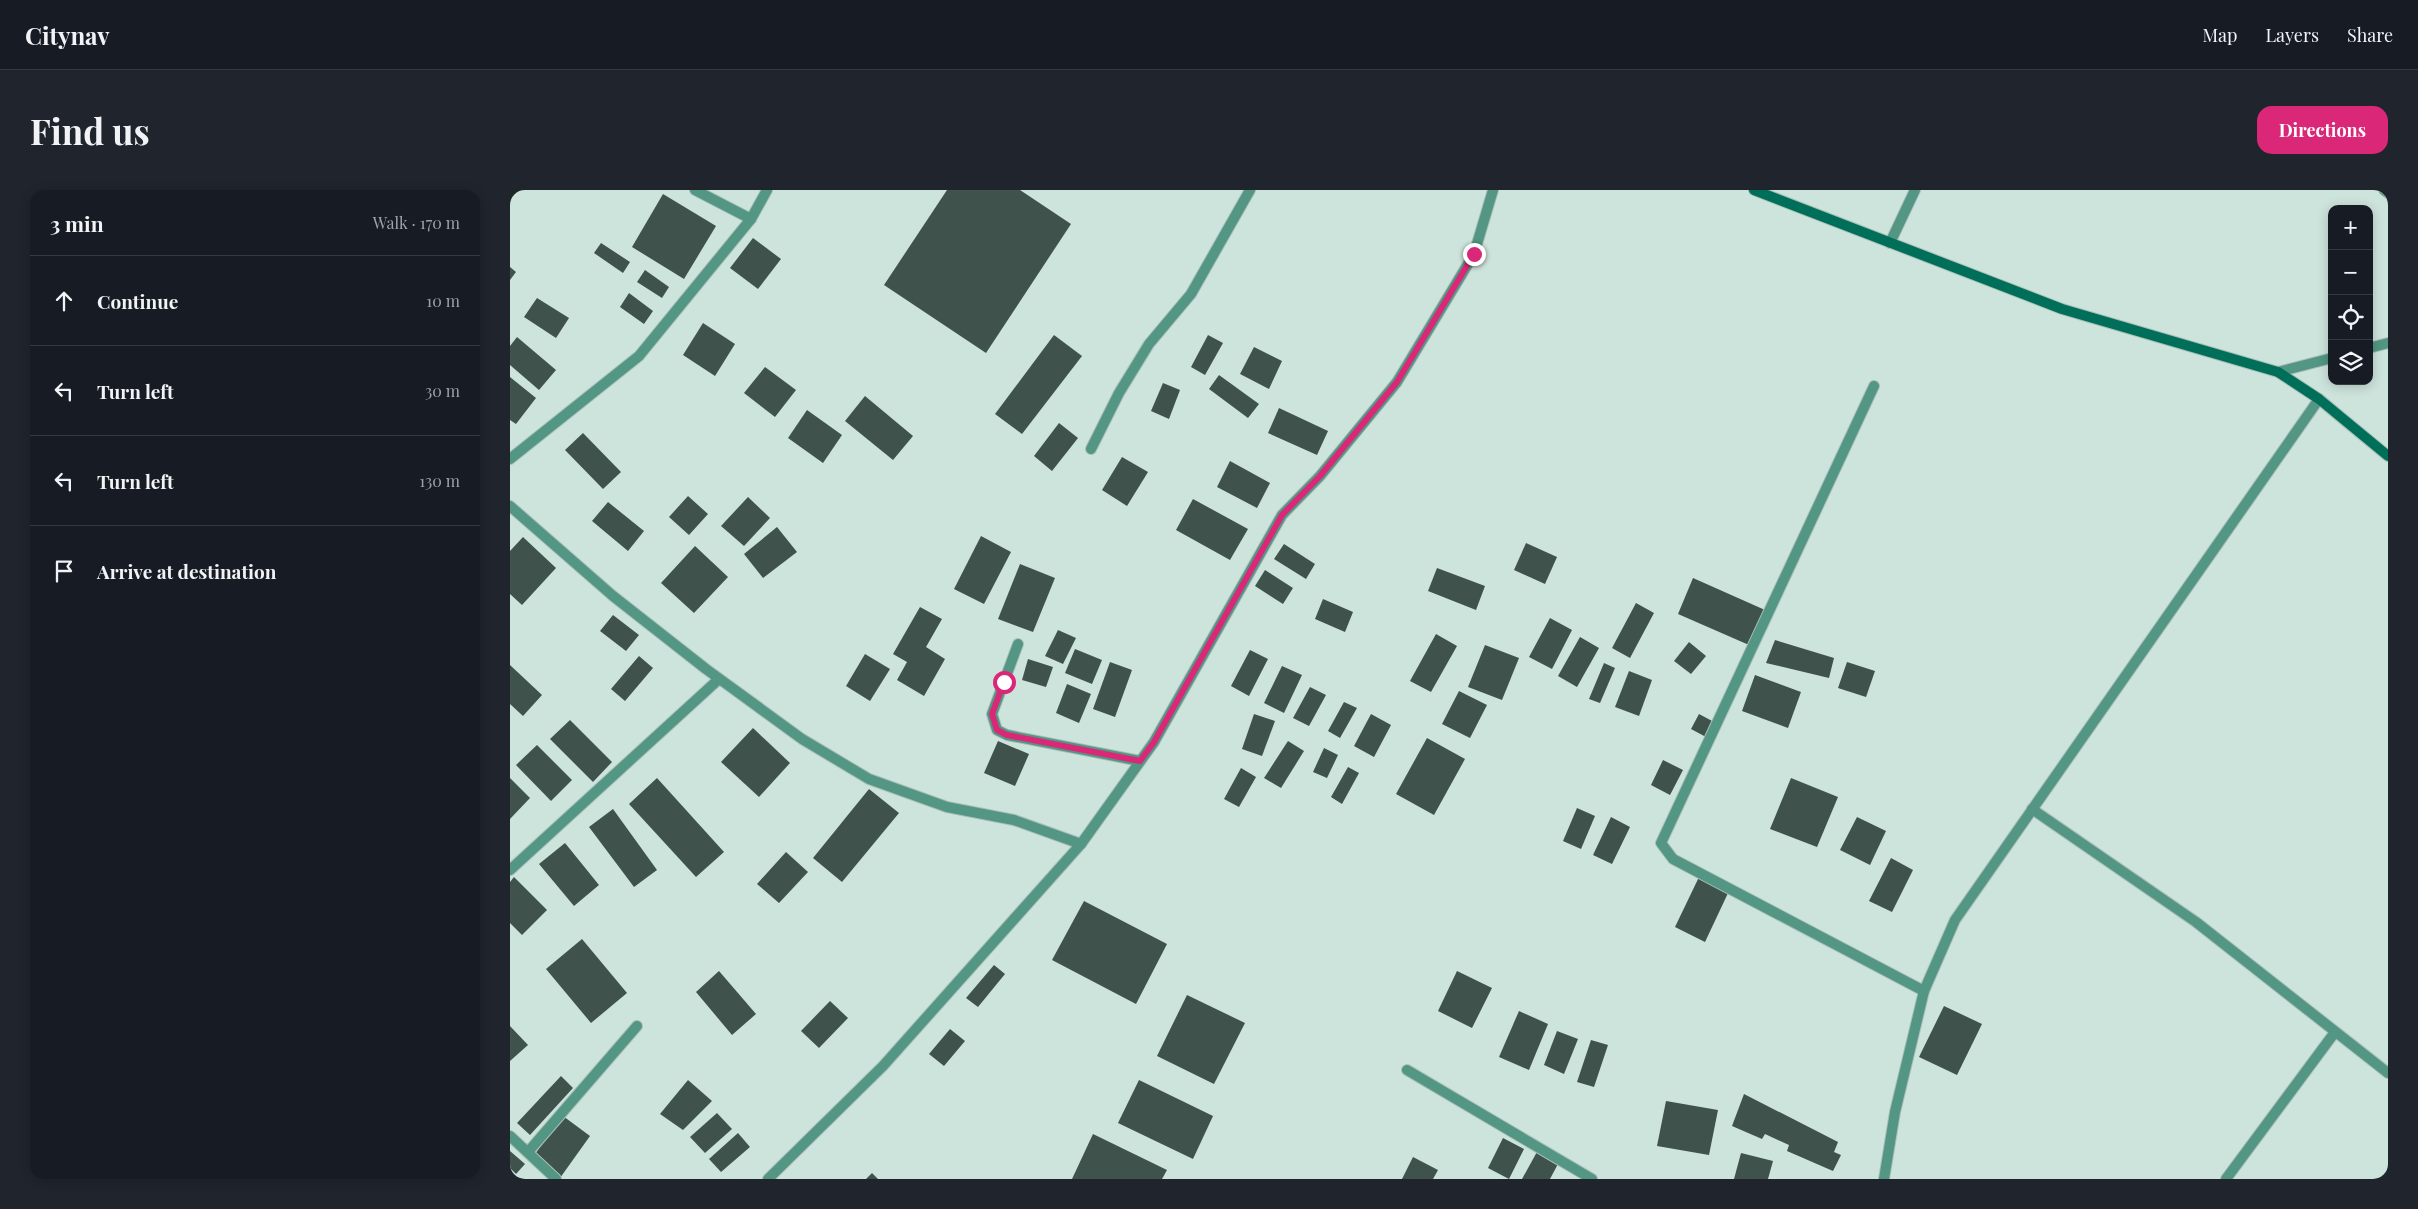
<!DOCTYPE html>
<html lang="en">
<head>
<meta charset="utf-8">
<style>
	body { margin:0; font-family:"Playfair Display",serif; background:#20242c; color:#f1f3f6 }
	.controls { position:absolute; right:15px; top:15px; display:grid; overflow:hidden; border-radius:10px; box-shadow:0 2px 12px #0003 }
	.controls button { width:45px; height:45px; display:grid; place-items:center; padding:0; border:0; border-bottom:1px solid #363941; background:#171b24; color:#f1f3f6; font:25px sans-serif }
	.stop { position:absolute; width:15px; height:15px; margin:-11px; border:4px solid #db2777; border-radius:50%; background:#fff }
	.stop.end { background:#db2777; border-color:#fff; box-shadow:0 1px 5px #0008 }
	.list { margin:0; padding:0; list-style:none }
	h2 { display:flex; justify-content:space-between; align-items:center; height:65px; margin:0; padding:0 20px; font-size:21px }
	h2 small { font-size:16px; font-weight:400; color:#9ea1a6 }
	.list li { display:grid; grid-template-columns:32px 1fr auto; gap:15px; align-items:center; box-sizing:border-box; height:90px; padding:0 20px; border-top:1px solid #363941 }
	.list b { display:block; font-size:19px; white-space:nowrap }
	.list em { font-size:16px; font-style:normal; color:#9ea1a6 }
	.icon { flex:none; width:28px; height:28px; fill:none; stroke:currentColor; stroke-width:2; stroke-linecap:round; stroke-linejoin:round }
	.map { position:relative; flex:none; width:1878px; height:989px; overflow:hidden; border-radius:15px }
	header { display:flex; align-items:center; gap:30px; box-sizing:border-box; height:70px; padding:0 25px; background:#171b24; border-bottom:1px solid #363941 }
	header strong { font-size:24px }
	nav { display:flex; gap:28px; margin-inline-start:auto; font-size:18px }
	.intro { display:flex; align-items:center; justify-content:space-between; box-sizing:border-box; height:120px; padding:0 30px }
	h1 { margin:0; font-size:35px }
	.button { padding:12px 22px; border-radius:15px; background:#db2777; color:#fff; font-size:18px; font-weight:700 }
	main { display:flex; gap:30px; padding:0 30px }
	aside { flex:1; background:#171b24; border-radius:15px; box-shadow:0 2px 12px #0003 }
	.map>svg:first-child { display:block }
	.building { fill:#3f524c }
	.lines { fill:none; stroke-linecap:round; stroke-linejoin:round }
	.street-casing { stroke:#abbfb8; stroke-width:12 }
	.secondary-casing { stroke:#abbfb8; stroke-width:12 }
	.street { stroke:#529683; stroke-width:10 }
	.secondary { stroke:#006f59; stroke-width:10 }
	.route { stroke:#db2777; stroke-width:6 }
</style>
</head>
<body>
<header>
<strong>Citynav</strong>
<nav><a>Map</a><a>Layers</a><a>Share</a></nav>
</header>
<div class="intro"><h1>Find us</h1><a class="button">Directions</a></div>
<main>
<aside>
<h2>3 min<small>Walk · 170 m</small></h2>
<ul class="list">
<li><svg class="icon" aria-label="ahead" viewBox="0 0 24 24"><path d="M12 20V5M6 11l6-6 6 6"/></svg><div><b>Continue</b></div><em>10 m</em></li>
<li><svg class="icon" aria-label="left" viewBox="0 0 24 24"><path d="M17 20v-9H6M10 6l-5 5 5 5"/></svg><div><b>Turn left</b></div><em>30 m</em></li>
<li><svg class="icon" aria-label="left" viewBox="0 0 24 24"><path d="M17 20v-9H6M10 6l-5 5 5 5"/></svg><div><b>Turn left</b></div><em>130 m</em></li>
<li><svg class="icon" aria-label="arrive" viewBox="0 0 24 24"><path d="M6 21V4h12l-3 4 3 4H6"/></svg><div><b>Arrive at destination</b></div></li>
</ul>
</aside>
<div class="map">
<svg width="1878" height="989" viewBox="0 0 1878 989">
	<rect width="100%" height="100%" fill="#cde4dc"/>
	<g class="building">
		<polygon points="437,0 510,0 561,34 476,163 374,95"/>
		<polygon points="153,4 206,36 174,89 122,57"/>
		<polygon points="243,48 271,69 248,99 220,78"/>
		<polygon points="91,53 120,72 113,83 84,63"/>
		<polygon points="0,77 6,82 0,90"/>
		<polygon points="135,80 159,97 152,108 127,92"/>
		<polygon points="119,103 143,121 134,134 110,117"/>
		<polygon points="27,108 59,128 46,148 14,127"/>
		<polygon points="193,133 225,154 205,186 173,165"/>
		<polygon points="544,145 572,166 512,244 485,224"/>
		<polygon points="698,145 713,153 695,185 681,177"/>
		<polygon points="7,147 46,180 29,200 0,175 0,156"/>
		<polygon points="744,157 772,171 759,199 730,184"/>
		<polygon points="255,177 286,200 265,227 234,203"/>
		<polygon points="709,185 749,214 738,228 699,199"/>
		<polygon points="0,187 26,208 6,234 0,230"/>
		<polygon points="653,193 670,200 659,229 641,221"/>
		<polygon points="355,206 403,246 383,270 335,231"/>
		<polygon points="769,218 818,241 807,265 758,243"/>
		<polygon points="297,220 332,245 313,273 278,248"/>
		<polygon points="549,233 568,248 542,281 524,266"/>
		<polygon points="73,243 111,282 93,299 55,260"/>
		<polygon points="612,267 638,282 617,316 592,300"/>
		<polygon points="720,271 760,293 747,318 707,297"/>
		<polygon points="178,306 198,324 179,345 159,327"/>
		<polygon points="238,307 260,328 234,356 211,336"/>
		<polygon points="683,309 738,339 720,370 666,340"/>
		<polygon points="98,312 134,341 118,361 82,331"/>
		<polygon points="267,337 287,362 253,388 234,364"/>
		<polygon points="471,346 501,362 474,414 444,399"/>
		<polygon points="13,347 46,378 12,415 0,404 0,361"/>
		<polygon points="1016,353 1047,367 1035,394 1004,380"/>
		<polygon points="774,354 805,374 796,389 764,369"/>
		<polygon points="185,356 218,387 184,423 151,393"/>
		<polygon points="510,374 545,388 523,442 488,429"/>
		<polygon points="927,378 975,396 966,420 918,401"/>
		<polygon points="755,380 783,398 773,414 745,396"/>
		<polygon points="1183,388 1255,420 1239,455 1168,424"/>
		<polygon points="813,409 843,422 835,442 805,429"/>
		<polygon points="1126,413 1144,423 1120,468 1102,458"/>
		<polygon points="410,417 432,429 416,457 435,469 414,506 387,490 397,472 383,464"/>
		<polygon points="103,425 129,445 116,461 90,441"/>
		<polygon points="1040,428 1062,440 1042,479 1019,467"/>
		<polygon points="548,440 566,448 553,474 535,466"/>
		<polygon points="926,444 947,456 921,502 900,491"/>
		<polygon points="1070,447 1089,458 1067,497 1048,486"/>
		<polygon points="1265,450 1324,468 1319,488 1256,473"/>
		<polygon points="1179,452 1196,466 1181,484 1164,471"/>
		<polygon points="975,455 1009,468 992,510 958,497"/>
		<polygon points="565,459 592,470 582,494 555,483"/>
		<polygon points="740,460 758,469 739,506 721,496"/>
		<polygon points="355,464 380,479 360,511 336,496"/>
		<polygon points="129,466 143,478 115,511 101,499"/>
		<polygon points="518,469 543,477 536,497 512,490"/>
		<polygon points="600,472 622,480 605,527 583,519"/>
		<polygon points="1337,472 1365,481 1356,507 1328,498"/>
		<polygon points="1094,473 1105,478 1090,513 1079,509"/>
		<polygon points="0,475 32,505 13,526 0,514"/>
		<polygon points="772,476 792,485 774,523 754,513"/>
		<polygon points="1119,481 1142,490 1129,526 1105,517"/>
		<polygon points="1245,485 1291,502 1278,538 1232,521"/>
		<polygon points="557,494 581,504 569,533 546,523"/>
		<polygon points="800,497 816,505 799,536 783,528"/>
		<polygon points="949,501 977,515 960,548 932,534"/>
		<polygon points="834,512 847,518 830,548 818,541"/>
		<polygon points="744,524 765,531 752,566 732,559"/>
		<polygon points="861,524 881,535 864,567 844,556"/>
		<polygon points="1189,524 1204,532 1196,547 1181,539"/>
		<polygon points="60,530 102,572 83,592 40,549"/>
		<polygon points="243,538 280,573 249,607 211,572"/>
		<polygon points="917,548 955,569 924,625 886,604"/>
		<polygon points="488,551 519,564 505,596 474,583"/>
		<polygon points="778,551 794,561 771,598 754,588"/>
		<polygon points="27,555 62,590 41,611 6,575"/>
		<polygon points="814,558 828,565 817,588 803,582"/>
		<polygon points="1153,570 1173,580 1160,605 1141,595"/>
		<polygon points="838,577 849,583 832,614 821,607"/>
		<polygon points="731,578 746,587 729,617 714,609"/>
		<polygon points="0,588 20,608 0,629"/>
		<polygon points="147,588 214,662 186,687 119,614"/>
		<polygon points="1281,588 1328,607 1307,657 1260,639"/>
		<polygon points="359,599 389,623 332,692 303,668"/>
		<polygon points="1067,618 1085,626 1071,659 1053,651"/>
		<polygon points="103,619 147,680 124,697 79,637"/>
		<polygon points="1101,627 1120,637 1102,674 1083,665"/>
		<polygon points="1347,627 1376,641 1360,675 1330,660"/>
		<polygon points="55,653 89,695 64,716 29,674"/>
		<polygon points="276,662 298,682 269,713 247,694"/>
		<polygon points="1381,668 1403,680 1382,722 1359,711"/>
		<polygon points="4,687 37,720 12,745 0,733 0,692"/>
		<polygon points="1189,687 1219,701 1195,752 1165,737"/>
		<polygon points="574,711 657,754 626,814 542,770"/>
		<polygon points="72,749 117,803 81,833 36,779"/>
		<polygon points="484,775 495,784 468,817 456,808"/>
		<polygon points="209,781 246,824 222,845 186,802"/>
		<polygon points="947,781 982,798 962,838 928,821"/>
		<polygon points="677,805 735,833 704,894 647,866"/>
		<polygon points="320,811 338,828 309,858 291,841"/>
		<polygon points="1434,816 1472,834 1447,885 1409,867"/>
		<polygon points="1009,821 1038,834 1019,880 989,867"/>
		<polygon points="0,836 18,855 0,871"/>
		<polygon points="440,839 455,851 434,876 419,864"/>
		<polygon points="1047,841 1068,849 1054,884 1034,875"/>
		<polygon points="1081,850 1098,855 1084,897 1067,892"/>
		<polygon points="51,886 63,898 20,945 7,933"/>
		<polygon points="178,890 202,911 173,940 150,924"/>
		<polygon points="629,890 703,926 683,969 608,933"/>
		<polygon points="1234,904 1328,952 1324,962 1331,965 1323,981 1277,961 1279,955 1255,944 1252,949 1222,936"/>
		<polygon points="1156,911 1208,920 1199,965 1147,956"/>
		<polygon points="207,923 222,939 195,963 180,947"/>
		<polygon points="53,926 80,946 50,988 22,968"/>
		<polygon points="228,943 240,957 211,982 199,969"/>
		<polygon points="583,944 657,980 652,989 562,989"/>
		<polygon points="993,948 1014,959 999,989 978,978"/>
		<polygon points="1028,960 1049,972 1040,989 1012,989"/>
		<polygon points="0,961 15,974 6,984 0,978"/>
		<polygon points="1231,963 1263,971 1258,989 1224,989"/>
		<polygon points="903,967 928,980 923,989 892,989"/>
		<polygon points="362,983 368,989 356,989"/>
	</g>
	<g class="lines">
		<g class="street-casing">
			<g id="street">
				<polyline points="185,0 241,29"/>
				<polyline points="1874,0 1878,3"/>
				<polyline points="1380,53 1405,0"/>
				<polyline points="1859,158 1878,153"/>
				<polyline points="1768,182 1822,168"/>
				<polyline points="1364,196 1151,653 1163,669 1414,801"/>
				<polyline points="581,259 609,203 639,154 681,104 740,0"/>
				<polyline points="0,269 129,166 241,29 257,0"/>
				<polyline points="0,316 103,406 196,479 292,549 359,589 437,617 504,630 571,654"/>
				<polyline points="508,454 482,524 487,540 497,545 630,571"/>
				<polyline points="1522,619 1686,732 1878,883"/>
				<polyline points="0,680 209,489"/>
				<polyline points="897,880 1082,989"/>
				<polyline points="0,946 46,989"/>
				<polyline points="18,962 127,836"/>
				<polyline points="258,989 373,876 571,654 644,552 772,325 810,286 887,192 964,64 983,0"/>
				<polyline points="1374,989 1385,922 1414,801 1445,730 1809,209"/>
				<polyline points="1716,989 1825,842"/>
			</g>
		</g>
		<g class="secondary-casing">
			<polyline id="secondary" points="1244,0 1552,119 1768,182 1809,209 1878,266"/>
		</g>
		<use href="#street" class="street"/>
		<use href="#secondary" class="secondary"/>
	</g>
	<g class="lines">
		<polyline class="route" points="494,492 482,524 487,540 497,545 630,571 644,552 772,325 810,286 887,192 964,64"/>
	</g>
</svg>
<div class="controls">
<button>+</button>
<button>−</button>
<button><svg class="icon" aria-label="locate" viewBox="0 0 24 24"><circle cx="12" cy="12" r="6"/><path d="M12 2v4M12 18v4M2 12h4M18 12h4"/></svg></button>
<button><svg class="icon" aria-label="layers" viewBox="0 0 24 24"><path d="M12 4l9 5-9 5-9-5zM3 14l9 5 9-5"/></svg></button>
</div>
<div class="stop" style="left:494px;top:492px"></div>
<div class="stop end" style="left:964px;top:64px"></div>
</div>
</main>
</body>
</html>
